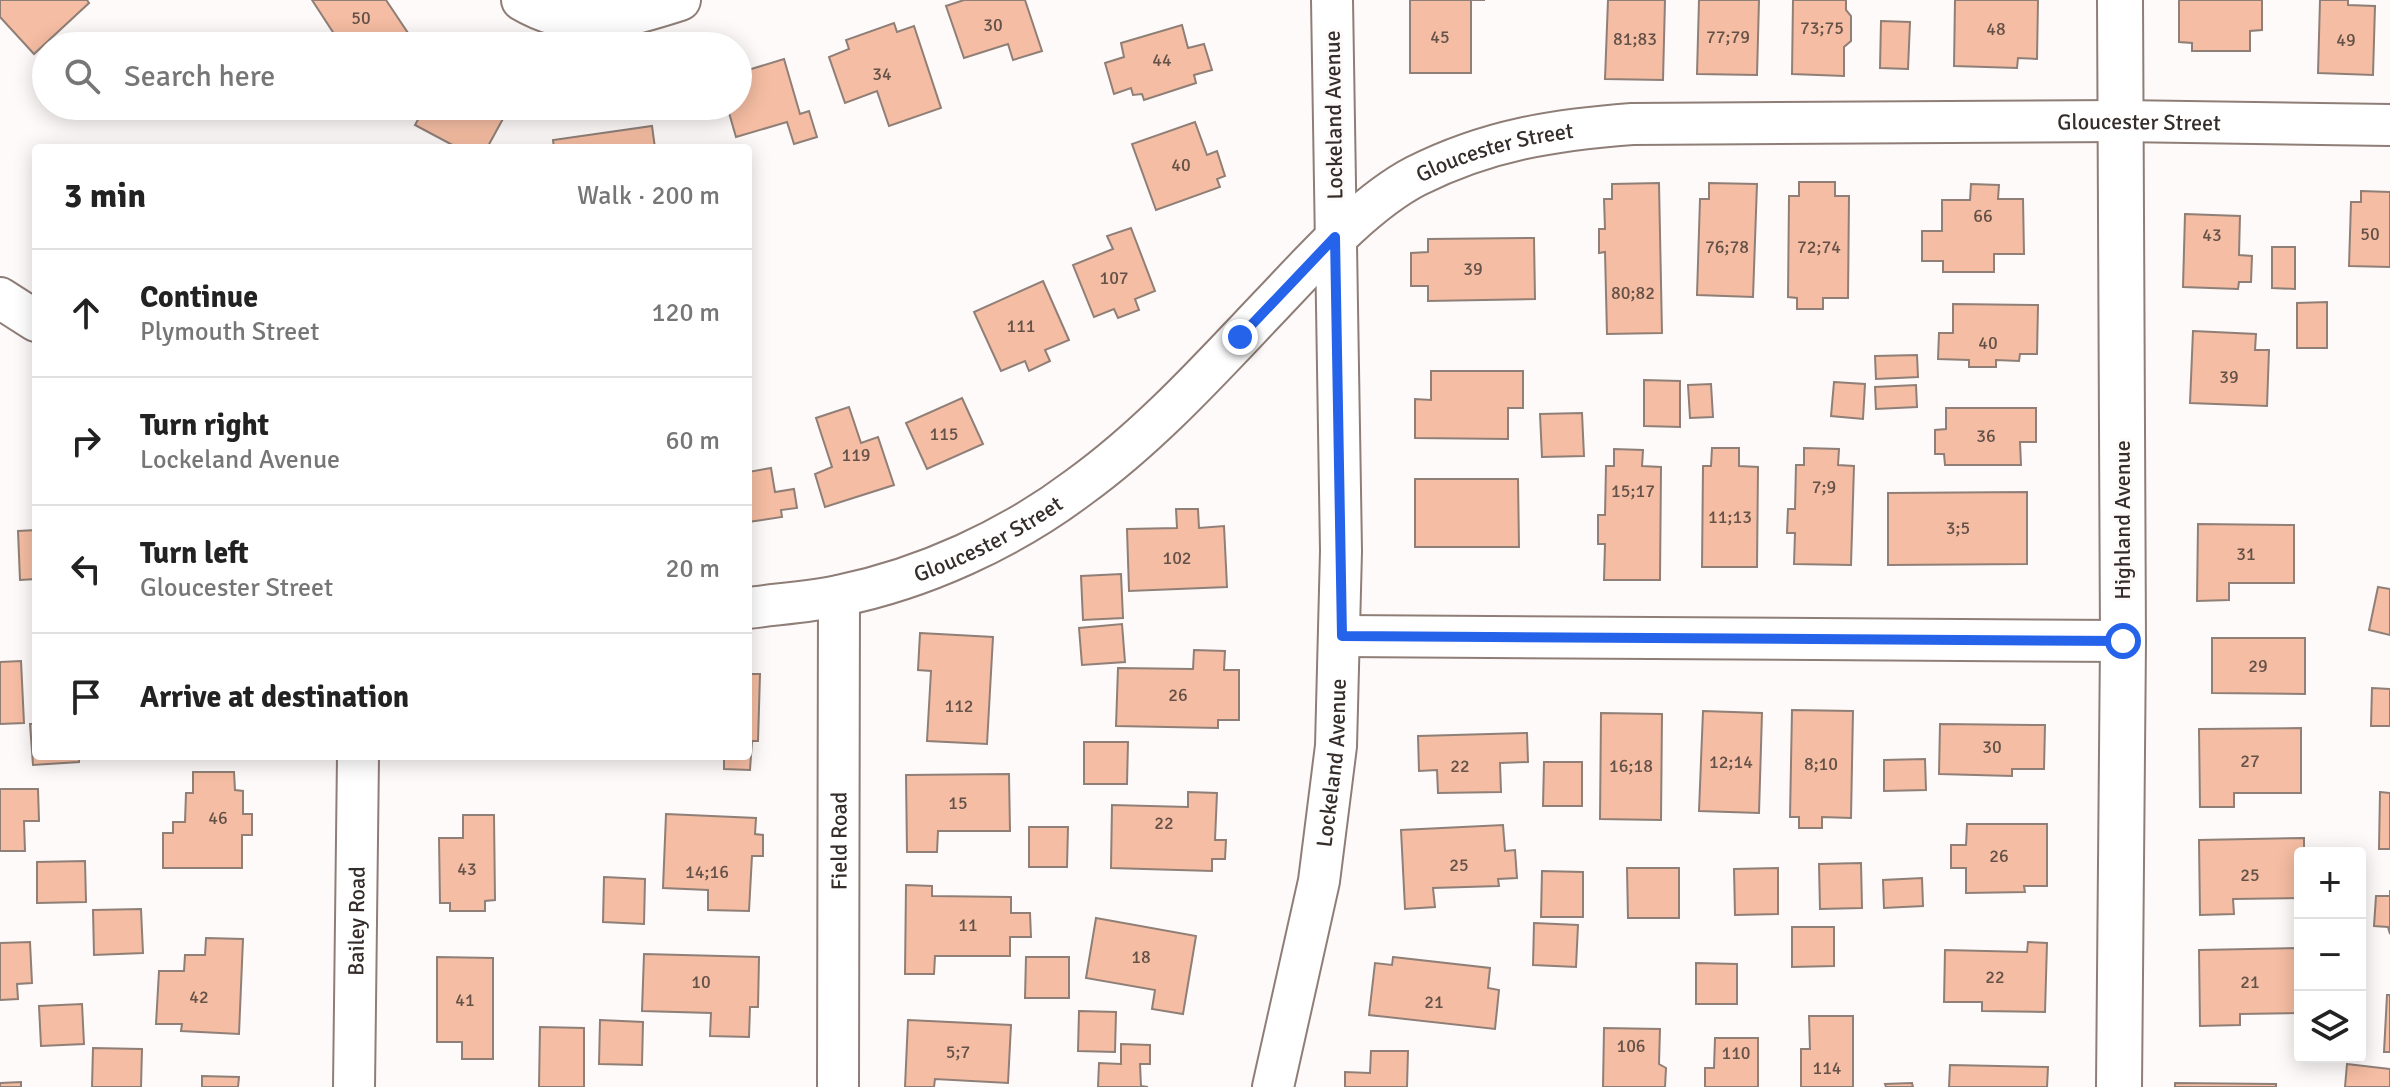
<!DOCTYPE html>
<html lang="en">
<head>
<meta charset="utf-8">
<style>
	body { margin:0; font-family:Signika,sans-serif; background:#f6f6f6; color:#222 }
	.controls { position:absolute; right:24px; bottom:24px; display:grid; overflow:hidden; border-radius:8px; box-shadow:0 4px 20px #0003 }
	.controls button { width:72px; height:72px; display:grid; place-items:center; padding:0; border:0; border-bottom:2px solid #e0e0e0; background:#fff; color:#222; font:40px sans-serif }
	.stop { position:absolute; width:24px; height:24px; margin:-18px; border:6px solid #2563eb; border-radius:50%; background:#fff }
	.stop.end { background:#2563eb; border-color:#fff; box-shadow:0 2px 8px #0008 }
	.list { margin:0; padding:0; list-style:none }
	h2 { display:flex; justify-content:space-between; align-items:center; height:104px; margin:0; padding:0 32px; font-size:34px }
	h2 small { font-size:26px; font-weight:400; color:#767676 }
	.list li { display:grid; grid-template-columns:52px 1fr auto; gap:24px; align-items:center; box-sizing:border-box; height:128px; padding:0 32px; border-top:2px solid #e0e0e0 }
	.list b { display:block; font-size:30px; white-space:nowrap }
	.list p { margin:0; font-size:26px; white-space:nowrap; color:#767676 }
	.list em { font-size:26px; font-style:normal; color:#767676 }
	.icon { flex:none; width:44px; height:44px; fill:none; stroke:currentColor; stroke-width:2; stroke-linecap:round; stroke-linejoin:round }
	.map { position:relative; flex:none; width:2390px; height:1087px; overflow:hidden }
	.search { position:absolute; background:#fff; box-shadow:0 4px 20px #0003; left:32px; top:32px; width:720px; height:88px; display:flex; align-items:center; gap:20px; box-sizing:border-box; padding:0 28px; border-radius:44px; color:#767676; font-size:30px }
	.panel { position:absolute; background:#fff; box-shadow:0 4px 20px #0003; left:32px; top:144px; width:720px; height:616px; border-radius:8px }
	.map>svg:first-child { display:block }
	.building { fill:#f5bda3; stroke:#8f7f77; stroke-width:2 }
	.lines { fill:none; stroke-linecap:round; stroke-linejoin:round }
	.minor-casing { stroke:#8f7e77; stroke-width:44 }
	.tertiary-casing { stroke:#8f7e77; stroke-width:48 }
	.minor { stroke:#fff; stroke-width:40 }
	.tertiary { stroke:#fff; stroke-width:44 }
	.route { stroke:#2563eb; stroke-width:10 }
	.labels { text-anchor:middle; stroke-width:6; stroke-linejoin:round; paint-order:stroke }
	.number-label { font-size:18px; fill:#645148 }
	.street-label { font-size:22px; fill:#342d2a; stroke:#fefaf9 }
</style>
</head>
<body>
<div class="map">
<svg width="2390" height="1087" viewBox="0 0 2390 1087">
	<rect width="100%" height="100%" fill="#fefaf9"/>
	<g class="building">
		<polygon points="0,0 87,0 89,3 34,54 0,17"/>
		<polygon points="312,0 386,0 410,36 394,46 342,46"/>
		<polygon points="964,0 1025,0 1042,51 1013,60 1008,44 964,58 946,6"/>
		<polygon points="1410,0 1485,0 1471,0 1471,73 1410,73"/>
		<polygon points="1608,0 1665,0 1663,80 1605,79"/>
		<polygon points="1699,0 1759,0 1757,75 1697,74"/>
		<polygon points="1793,0 1846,0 1846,10 1851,16 1851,41 1844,47 1844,76 1792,74"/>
		<polygon points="1955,0 2038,0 2037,59 2018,58 2017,68 1954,66"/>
		<polygon points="2179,0 2262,0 2262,30 2250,31 2250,51 2192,51 2192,43 2179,42"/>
		<polygon points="2320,0 2348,0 2348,5 2375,6 2373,75 2318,73"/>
		<polygon points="1881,21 1910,22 1908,69 1880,68"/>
		<polygon points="894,23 897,32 914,26 941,108 889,126 877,91 845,103 829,57 849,49 846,40"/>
		<polygon points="1182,25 1188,48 1204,44 1212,70 1194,75 1196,83 1144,100 1142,94 1133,95 1131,88 1114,94 1105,63 1124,57 1121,43"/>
		<polygon points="784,59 800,114 809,111 817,137 794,144 787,122 736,137 727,106 738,106 738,73"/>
		<polygon points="411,106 510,106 487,148 458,148 415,125 422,112"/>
		<polygon points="1195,122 1207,155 1217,151 1225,176 1217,179 1220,187 1156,210 1132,144"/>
		<polygon points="652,126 655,148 554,148 553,140"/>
		<polygon points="1799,182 1835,182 1835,196 1849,196 1848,298 1823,298 1823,309 1797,309 1797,298 1788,297 1789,196 1799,196"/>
		<polygon points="1659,183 1662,333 1607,334 1605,252 1599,253 1599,229 1605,229 1604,199 1612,199 1612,184"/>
		<polygon points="1709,183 1757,184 1753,297 1697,295 1700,199 1709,199"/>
		<polygon points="1971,184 1999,185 1998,199 2023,199 2024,254 1994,254 1994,272 1943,272 1943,261 1922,261 1922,231 1942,231 1942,200 1970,200"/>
		<polygon points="2361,191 2390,192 2390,267 2349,266 2351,202 2361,202"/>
		<polygon points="2185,214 2240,216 2239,255 2252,256 2251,282 2239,282 2238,289 2183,287"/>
		<polygon points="1131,228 1155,291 1135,299 1139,310 1118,318 1114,309 1094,317 1073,265 1113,249 1107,236"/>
		<polygon points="1534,238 1535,299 1428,301 1428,286 1411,286 1411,253 1428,252 1428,239"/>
		<polygon points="2272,247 2295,247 2295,289 2272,288"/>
		<polygon points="1043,281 1069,340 1045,350 1050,361 1029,371 1025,361 1001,371 974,312"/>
		<polygon points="2327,302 2327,348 2297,348 2297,303"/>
		<polygon points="1953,304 2038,305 2037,354 2020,354 2019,361 1996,360 1996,367 1969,367 1969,360 1938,359 1939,333 1953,333"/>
		<polygon points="2193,331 2256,334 2255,350 2269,350 2267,406 2190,403"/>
		<polygon points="1917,355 1918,377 1876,379 1875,356"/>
		<polygon points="1431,371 1523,371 1523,408 1508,408 1508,439 1415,438 1415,399 1431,400"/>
		<polygon points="1644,380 1680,381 1680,427 1644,426"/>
		<polygon points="1834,382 1865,384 1863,419 1831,416"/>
		<polygon points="1711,384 1713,417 1690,418 1688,385"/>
		<polygon points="1916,385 1917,407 1876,409 1875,387"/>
		<polygon points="962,398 983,444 927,469 906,423"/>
		<polygon points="849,407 861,443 878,437 894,485 825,507 815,474 832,467 816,418"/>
		<polygon points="1946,408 2036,408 2036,442 2020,442 2021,465 1945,465 1944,454 1935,454 1935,430 1946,429"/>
		<polygon points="1582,413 1584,456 1542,457 1540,414"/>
		<polygon points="1712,448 1739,448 1739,466 1758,467 1757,567 1702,567 1703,466 1711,466"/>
		<polygon points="1804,448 1839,449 1838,465 1854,466 1851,565 1794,564 1795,533 1787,533 1788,509 1795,509 1796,465 1804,465"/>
		<polygon points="1614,449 1643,450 1642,466 1661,467 1660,580 1604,580 1605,544 1598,544 1598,515 1605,515 1606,466 1614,466"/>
		<polygon points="771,468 775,492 794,489 797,508 781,510 782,517 748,522 748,472"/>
		<polygon points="1415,479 1518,479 1519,547 1415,547"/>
		<polygon points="2027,492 2027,564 1888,565 1888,493"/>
		<polygon points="1176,509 1198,509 1199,528 1224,526 1227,587 1129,591 1127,529 1177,528"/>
		<polygon points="2198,524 2294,525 2294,583 2229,583 2229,600 2197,601"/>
		<polygon points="36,530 36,579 20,580 18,531"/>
		<polygon points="1121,574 1123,618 1083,620 1081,576"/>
		<polygon points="2378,587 2390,589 2390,635 2369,630"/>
		<polygon points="1122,624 1125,662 1082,665 1079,628"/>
		<polygon points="920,633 993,637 987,744 927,741 931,671 918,670"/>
		<polygon points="2212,638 2305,638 2305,694 2212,693"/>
		<polygon points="1194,650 1225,651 1224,670 1239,670 1239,720 1218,720 1218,728 1116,726 1118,668 1193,669"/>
		<polygon points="21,661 24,723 0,724 0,662"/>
		<polygon points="748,674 760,674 758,741 752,741 750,770 724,769 724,756 748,756"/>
		<polygon points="2372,688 2390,689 2390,726 2371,726"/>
		<polygon points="1792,710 1853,711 1851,818 1822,817 1822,828 1799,828 1799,817 1790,817"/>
		<polygon points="1703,711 1762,713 1759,813 1699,811"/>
		<polygon points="1601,713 1662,714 1661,820 1600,819"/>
		<polygon points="30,724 36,724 36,756 79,756 79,762 33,765"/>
		<polygon points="1940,724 2045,725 2044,769 2012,769 2012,776 1939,774"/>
		<polygon points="2301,728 2301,793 2234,793 2234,807 2200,807 2199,729"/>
		<polygon points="1527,733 1528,762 1500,763 1501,792 1438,793 1437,770 1419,771 1418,736"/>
		<polygon points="1084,742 1128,742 1127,784 1084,784"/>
		<polygon points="1925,759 1926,790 1884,791 1884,760"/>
		<polygon points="1544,762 1582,762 1582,806 1543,806"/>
		<polygon points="193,772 234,772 235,790 243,791 243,814 252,814 252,835 242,835 242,868 163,868 163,833 173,833 173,822 185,822 186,793 193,793"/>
		<polygon points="1009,774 1010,831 938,831 937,852 907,852 906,775"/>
		<polygon points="0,789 38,789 39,821 24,821 25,851 0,851"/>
		<polygon points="1188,792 1217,793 1215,840 1226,840 1225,859 1212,859 1212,871 1111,868 1112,805 1188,807"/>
		<polygon points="2380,792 2390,793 2390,849 2379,849"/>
		<polygon points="666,814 756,818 755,834 763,835 763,856 752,856 749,911 708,910 708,890 663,888"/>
		<polygon points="463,815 494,815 495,900 485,901 485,911 450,911 450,903 440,903 439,838 463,838"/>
		<polygon points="1967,824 2047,824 2047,886 2024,886 2025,892 1966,893 1966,868 1951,868 1951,845 1966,845"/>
		<polygon points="1503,825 1505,851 1515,850 1517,878 1498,879 1499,886 1433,888 1435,907 1405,909 1401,830"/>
		<polygon points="1029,827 1068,827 1067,867 1029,867"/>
		<polygon points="2304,838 2304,853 2300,853 2300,898 2233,899 2234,914 2200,915 2199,840"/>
		<polygon points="85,861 86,902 37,903 37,862"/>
		<polygon points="1861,863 1862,908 1820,909 1819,864"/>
		<polygon points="1627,868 1679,868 1679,918 1628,918"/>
		<polygon points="1778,868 1778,914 1735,915 1734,869"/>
		<polygon points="1542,871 1583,872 1583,917 1541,917"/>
		<polygon points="604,877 645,879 644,924 603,922"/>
		<polygon points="1922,878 1923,906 1884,908 1883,880"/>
		<polygon points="906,885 932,886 932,896 1011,897 1011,913 1030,913 1031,937 1010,937 1010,956 935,956 934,974 905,974"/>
		<polygon points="2390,890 2390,934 2388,927 2374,926 2376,896 2390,896"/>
		<polygon points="141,909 143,953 94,955 93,910"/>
		<polygon points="1096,918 1196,936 1183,1014 1152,1009 1155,990 1086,978"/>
		<polygon points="1534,923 1578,925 1576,967 1533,965"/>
		<polygon points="1792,927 1834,927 1834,966 1792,967"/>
		<polygon points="206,938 243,939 239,1034 181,1031 182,1024 156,1024 159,971 184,971 185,955 205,955"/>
		<polygon points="30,942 32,983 17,984 18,999 0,1000 0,943"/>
		<polygon points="2028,942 2047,943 2045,1012 1982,1011 1982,1002 1944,1002 1945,950 2027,952"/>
		<polygon points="2300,948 2300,1013 2240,1014 2240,1025 2200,1026 2199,950"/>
		<polygon points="644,954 759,957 758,1007 750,1007 749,1037 710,1036 711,1013 642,1011"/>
		<polygon points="437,957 493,958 493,1059 462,1059 462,1042 437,1042"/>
		<polygon points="1026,957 1069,957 1069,998 1025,998"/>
		<polygon points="1393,957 1490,968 1488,988 1499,990 1495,1029 1369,1015 1375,963 1392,965"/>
		<polygon points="1696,963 1737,964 1737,1004 1696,1004"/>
		<polygon points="2387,995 2390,995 2390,1052 2384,1052"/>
		<polygon points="82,1004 84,1044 41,1046 39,1006"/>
		<polygon points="1079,1011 1116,1012 1115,1052 1078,1051"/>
		<polygon points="1809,1016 1853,1016 1853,1087 1801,1087 1801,1049 1810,1049"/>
		<polygon points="600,1020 643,1022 642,1065 599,1064"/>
		<polygon points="908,1020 1011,1025 1008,1083 935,1079 934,1087 905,1087"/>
		<polygon points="540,1027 584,1028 584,1087 539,1087"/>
		<polygon points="1604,1028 1660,1029 1659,1064 1666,1068 1665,1087 1603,1087"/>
		<polygon points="1715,1038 1758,1038 1758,1087 1705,1087 1705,1068 1714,1068"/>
		<polygon points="1121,1044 1150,1045 1150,1064 1140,1064 1141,1086 1148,1087 1098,1087 1099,1063 1121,1064"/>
		<polygon points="93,1048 142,1049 141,1087 92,1087"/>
		<polygon points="1371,1051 1408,1051 1407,1087 1345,1087 1345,1072 1370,1073"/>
		<polygon points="2347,1064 2390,1069 2390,1087 2345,1087"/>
		<polygon points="1950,1065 2048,1067 2047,1087 1949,1087"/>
		<polygon points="202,1076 239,1077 238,1087 202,1087"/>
		<polygon points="21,1082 21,1087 0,1087 0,1083"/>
		<polygon points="1912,1083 1913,1087 1886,1087 1885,1084"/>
		<polygon points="2175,1083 2276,1084 2276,1087 2175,1087"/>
	</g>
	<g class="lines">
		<g class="minor-casing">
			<g id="minor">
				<path d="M522,0C576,32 624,18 680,0"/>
				<polyline points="0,298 36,321"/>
				<path id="s1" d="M748,608C778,604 809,602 838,596C923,579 1010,539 1079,487C1151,435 1211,368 1272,304C1312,262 1364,203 1416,176C1488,140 1553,130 1632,124L2121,121L2390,125"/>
				<polyline points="1342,636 2123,641"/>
				<path id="s2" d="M354,1087L358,756"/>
				<path id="s3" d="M838,1087L839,596"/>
				<path id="s4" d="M1273,1087L1319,881L1336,746L1341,551L1332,0"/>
			</g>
		</g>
		<g class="tertiary-casing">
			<polyline id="tertiary" points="2119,1087 2123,641 2120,0"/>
		</g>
		<use href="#minor" class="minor"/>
		<use href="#tertiary" class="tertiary"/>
	</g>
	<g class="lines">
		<polyline class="route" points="1240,337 1335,237 1342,636 2123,641"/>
	</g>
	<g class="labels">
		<g class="number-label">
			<text x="361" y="24">50</text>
			<text x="993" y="31">30</text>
			<text x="1822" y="34">73;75</text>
			<text x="1996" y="35">48</text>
			<text x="1440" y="43">45</text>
			<text x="1728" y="43">77;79</text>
			<text x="1635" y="45">81;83</text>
			<text x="2346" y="46">49</text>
			<text x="1162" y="66">44</text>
			<text x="882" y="80">34</text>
			<text x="1181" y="171">40</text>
			<text x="1983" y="222">66</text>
			<text x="2370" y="240">50</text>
			<text x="2212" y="241">43</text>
			<text x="1727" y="253">76;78</text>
			<text x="1819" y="253">72;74</text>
			<text x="1473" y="275">39</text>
			<text x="1114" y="284">107</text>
			<text x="1633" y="299">80;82</text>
			<text x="1021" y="332">111</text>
			<text x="1988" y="349">40</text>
			<text x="2229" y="383">39</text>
			<text x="944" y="440">115</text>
			<text x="1986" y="442">36</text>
			<text x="856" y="461">119</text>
			<text x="1824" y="493">7;9</text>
			<text x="1633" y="497">15;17</text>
			<text x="1730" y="523">11;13</text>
			<text x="1958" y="534">3;5</text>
			<text x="2246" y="560">31</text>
			<text x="1177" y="564">102</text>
			<text x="2258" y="672">29</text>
			<text x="1178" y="701">26</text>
			<text x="959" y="712">112</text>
			<text x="1992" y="753">30</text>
			<text x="2250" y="767">27</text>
			<text x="1731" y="768">12;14</text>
			<text x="1821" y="770">8;10</text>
			<text x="1460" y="772">22</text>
			<text x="1631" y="772">16;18</text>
			<text x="958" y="809">15</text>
			<text x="218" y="824">46</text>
			<text x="1164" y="829">22</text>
			<text x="1999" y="862">26</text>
			<text x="1459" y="871">25</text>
			<text x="467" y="875">43</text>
			<text x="707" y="878">14;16</text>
			<text x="2250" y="881">25</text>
			<text x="968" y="931">11</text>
			<text x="1141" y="963">18</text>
			<text x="1995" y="983">22</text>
			<text x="701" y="988">10</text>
			<text x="2250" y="988">21</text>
			<text x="199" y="1003">42</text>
			<text x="465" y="1006">41</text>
			<text x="1434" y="1008">21</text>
			<text x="1631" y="1052">106</text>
			<text x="958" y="1058">5;7</text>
			<text x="1736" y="1059">110</text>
			<text x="1827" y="1074">114</text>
		</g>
		<g class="street-label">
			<text transform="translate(1333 115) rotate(-91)" y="8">Lockeland Avenue</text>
			<text dy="8" stroke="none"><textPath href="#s1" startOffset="1548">Gloucester Street</textPath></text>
			<text dy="8" stroke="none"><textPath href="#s1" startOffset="900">Gloucester Street</textPath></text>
			<text transform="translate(2122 520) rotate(-90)" y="8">Highland Avenue</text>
			<text dy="8" stroke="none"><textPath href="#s1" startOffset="252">Gloucester Street</textPath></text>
			<text dy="8" stroke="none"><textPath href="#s4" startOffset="330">Lockeland Avenue</textPath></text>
			<text dy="8" stroke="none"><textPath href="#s3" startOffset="246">Field Road</textPath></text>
			<text dy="8" stroke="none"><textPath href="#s2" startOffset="166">Bailey Road</textPath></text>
		</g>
	</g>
</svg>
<div class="controls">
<button>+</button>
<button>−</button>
<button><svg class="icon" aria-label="layers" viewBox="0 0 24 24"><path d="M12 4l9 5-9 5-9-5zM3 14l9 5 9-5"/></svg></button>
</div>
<div class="stop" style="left:2123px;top:641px"></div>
<div class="stop end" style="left:1240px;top:337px"></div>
<div class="search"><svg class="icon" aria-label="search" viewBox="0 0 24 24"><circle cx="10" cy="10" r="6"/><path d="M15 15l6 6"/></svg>Search here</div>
<section class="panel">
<h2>3 min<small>Walk · 200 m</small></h2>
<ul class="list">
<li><svg class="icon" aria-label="ahead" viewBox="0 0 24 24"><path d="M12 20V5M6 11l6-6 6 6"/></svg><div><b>Continue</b><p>Plymouth Street</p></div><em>120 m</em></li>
<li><svg class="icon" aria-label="right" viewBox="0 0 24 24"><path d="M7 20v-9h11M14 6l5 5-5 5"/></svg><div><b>Turn right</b><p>Lockeland Avenue</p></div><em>60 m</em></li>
<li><svg class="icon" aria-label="left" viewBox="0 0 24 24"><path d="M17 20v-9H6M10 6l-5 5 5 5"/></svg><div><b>Turn left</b><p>Gloucester Street</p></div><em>20 m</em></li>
<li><svg class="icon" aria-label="arrive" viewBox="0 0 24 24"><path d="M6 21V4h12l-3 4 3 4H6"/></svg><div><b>Arrive at destination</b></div></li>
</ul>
</section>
</div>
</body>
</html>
